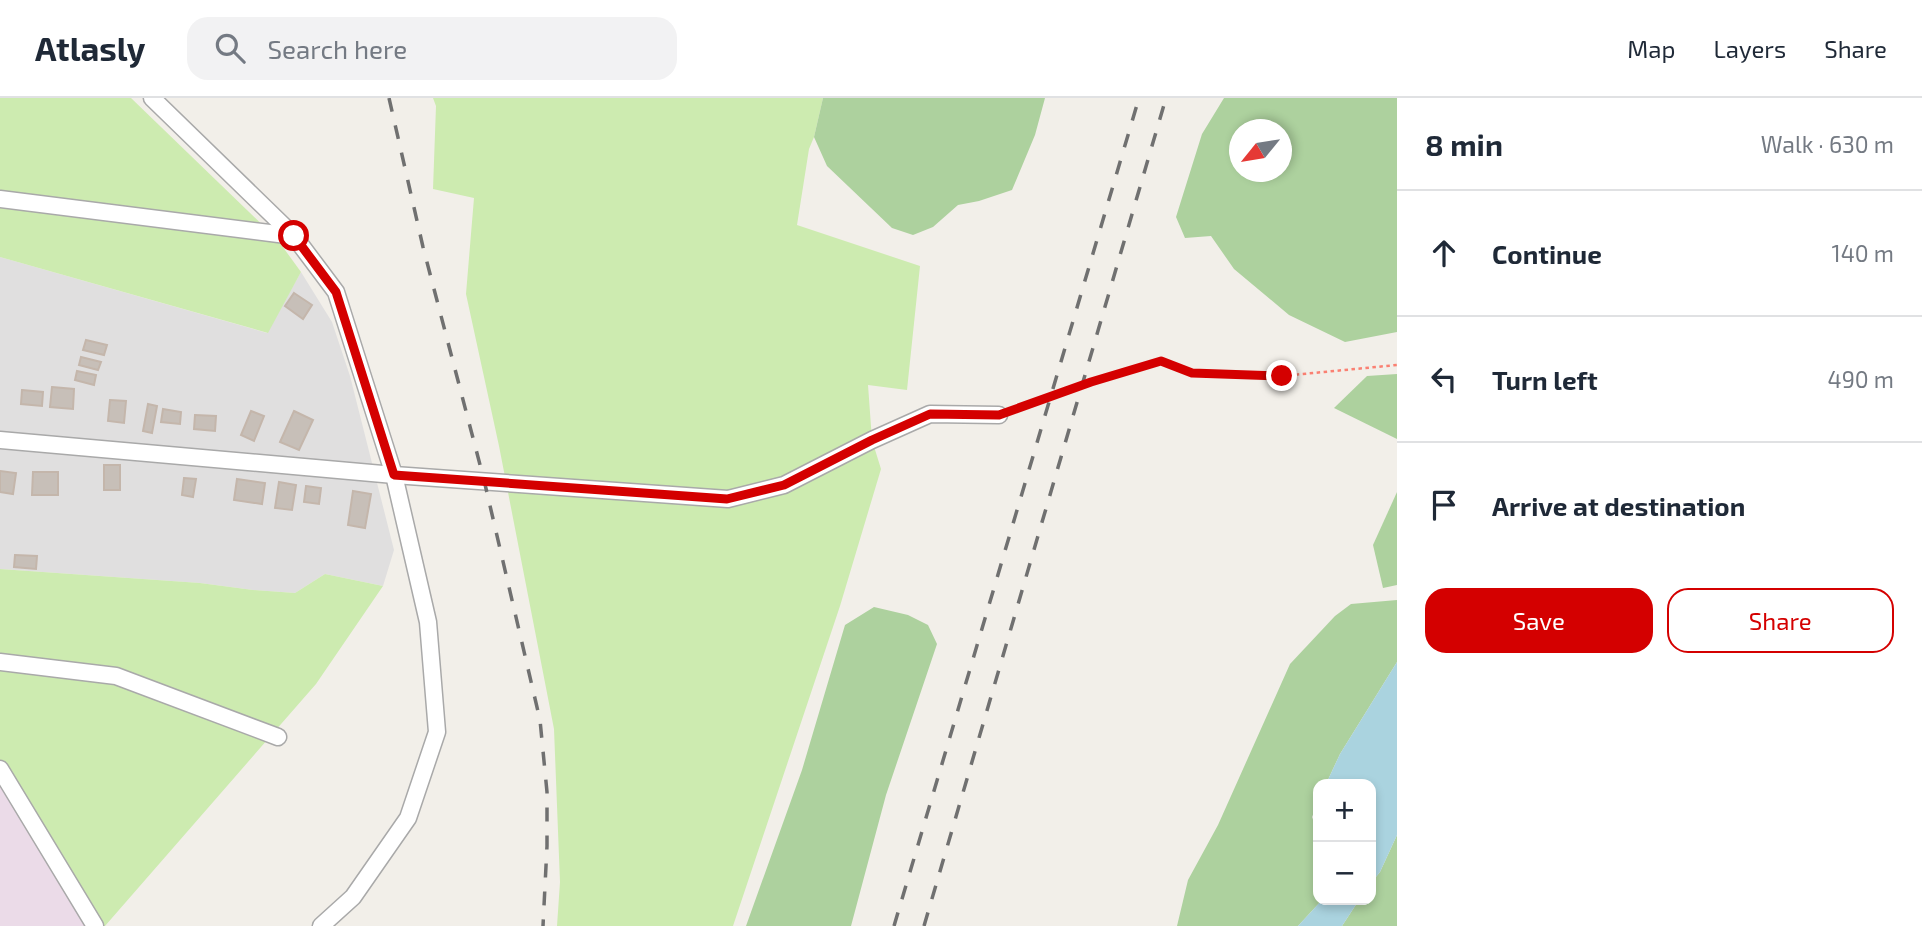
<!DOCTYPE html>
<html lang="en">
<head>
<meta charset="utf-8">
<style>
	body { margin:0; font-family:"Exo 2",sans-serif; background:#f2f2f3; color:#1f2937 }
	.controls { position:absolute; right:21px; bottom:21px; display:grid; overflow:hidden; border-radius:14px; box-shadow:0 4px 10px #0003 }
	.controls button { width:63px; height:63px; display:grid; place-items:center; padding:0; border:0; border-bottom:2px solid #e0e1e3; background:#fff; color:#1f2937; font:35px sans-serif }
	.compass { position:absolute; left:1229px; top:21px; width:63px; height:63px; border-radius:50%; background:#fff; box-shadow:0 4px 10px #0003; rotate:240deg }
	.stop { position:absolute; width:21px; height:21px; margin:-16px; border:5px solid #d40000; border-radius:50%; background:#fff }
	.stop.end { background:#d40000; border-color:#fff; box-shadow:0 2px 7px #0008 }
	.list { margin:0; padding:0; list-style:none }
	h2 { display:flex; justify-content:space-between; align-items:center; height:91px; margin:0; padding:0 28px; font-size:30px }
	h2 small { font-size:23px; font-weight:400; color:#747a83 }
	.list li { display:grid; grid-template-columns:46px 1fr auto; gap:21px; align-items:center; box-sizing:border-box; height:126px; padding:0 28px; border-top:2px solid #e0e1e3 }
	.list b { display:block; font-size:26px; white-space:nowrap }
	.list em { font-size:23px; font-style:normal; color:#747a83 }
	.actions { display:flex; gap:14px; padding:21px 28px }
	.actions a { flex:1; padding:16px 0; border:2px solid #d40000; border-radius:21px; text-align:center; font-size:24px; color:#d40000 }
	.actions .main { background:#d40000; color:#fff }
	.icon { flex:none; width:38px; height:38px; fill:none; stroke:currentColor; stroke-width:2; stroke-linecap:round; stroke-linejoin:round }
	.map { position:relative; flex:none; width:1397px; height:828px; overflow:hidden }
	header { display:flex; align-items:center; gap:42px; box-sizing:border-box; height:98px; padding:0 35px; background:#fff; border-bottom:2px solid #e0e1e3 }
	header strong { font-size:33px }
	nav { display:flex; gap:38px; margin-inline-start:auto; font-size:24px }
	.search { width:490px; height:63px; background:#f2f2f3; display:flex; align-items:center; gap:18px; box-sizing:border-box; padding:0 24px; border-radius:21px; color:#747a83; font-size:26px }
	main { display:flex }
	aside { flex:1; background:#fff }
	.map>svg:first-child { display:block }
	.residential { fill:#e0dfdf }
	.industrial { fill:#ebdbe8 }
	.grass { fill:#cdebb0 }
	.forest { fill:#add19e; fill-rule:evenodd }
	.water { fill:#aad3df }
	.building { fill:#c7bfb8; stroke:#c4b6ab; stroke-width:2 }
	.lines { fill:none; stroke-linecap:round; stroke-linejoin:round }
	.minor-casing { stroke:#a9a9a9; stroke-width:19 }
	.path { stroke:#fa8072; stroke-width:2.5; stroke-dasharray:3.5 3.5; stroke-linecap:butt }
	.minor { stroke:#fff; stroke-width:16 }
	.rail { stroke:#707070; stroke-width:3.5; stroke-dasharray:14 14; stroke-linecap:butt }
	.route { stroke:#d40000; stroke-width:9 }
</style>
</head>
<body>
<header>
<strong>Atlasly</strong>
<div class="search"><svg class="icon" aria-label="search" viewBox="0 0 24 24"><circle cx="10" cy="10" r="6"/><path d="M15 15l6 6"/></svg>Search here</div>
<nav><a>Map</a><a>Layers</a><a>Share</a></nav>
</header>
<main>
<div class="map">
<svg width="1397" height="828" viewBox="0 0 1397 828">
	<rect width="100%" height="100%" fill="#f2efe9"/>
	<polygon class="residential" points="0,159 267,235 301,174 332,224 350,278 394,452 383,488 325,476 295,495 253,492 200,485 0,471"/>
	<polygon class="industrial" points="0,671 95,828 0,828"/>
	<g class="grass">
		<polygon points="0,0 131,0 277,141 301,174 268,235 0,159"/>
		<polygon points="433,0 823,0 814,39 809,51 797,127 920,168 907,292 868,287 872,342 881,371 840,508 733,828 557,828 560,784 554,631 499,348 466,196 474,100 433,91 436,8"/>
		<polygon points="0,471 200,485 253,492 295,495 325,476 383,488 316,586 105,828 95,828 0,671"/>
	</g>
	<g class="forest">
		<polygon points="823,0 1045,0 1035,37 1012,92 979,103 958,107 933,129 913,137 892,130 827,68 814,39"/>
		<path d="M1224,0H1397V234L1345,244L1289,217L1234,171L1211,138L1185,140L1176,119L1202,36ZM1240,32H1282V74H1240Z"/>
		<polygon points="1397,276 1397,341 1334,310 1367,278"/>
		<polygon points="1397,394 1397,487 1383,490 1373,447"/>
		<polygon points="1397,502 1397,564 1340,656 1326,686 1318,686 1318,705 1312,719 1318,735 1318,802 1322,802 1298,828 1177,828 1188,782 1218,727 1290,566 1335,518 1351,506"/>
		<polygon points="874,509 908,517 928,527 937,546 886,697 851,828 746,828 802,672 845,527"/>
		<polygon points="1397,737 1397,828 1342,828 1359,802 1371,802 1371,785 1380,774"/>
	</g>
	<g class="water">
		<polygon points="1397,564 1397,737 1380,774 1371,785 1371,686 1326,686 1340,656"/>
		<polygon points="1322,802 1359,802 1342,828 1298,828"/>
	</g>
	<g class="building">
		<polygon points="294,195 312,207 303,221 285,208"/>
		<polygon points="86,242 107,247 104,257 83,252"/>
		<polygon points="81,259 101,264 98,272 79,267"/>
		<polygon points="77,273 96,277 94,287 75,282"/>
		<polygon points="52,289 74,291 73,311 50,309"/>
		<polygon points="22,292 43,294 42,308 21,306"/>
		<polygon points="110,302 126,303 124,325 108,323"/>
		<polygon points="148,306 157,308 152,335 143,333"/>
		<polygon points="163,311 181,314 180,326 161,324"/>
		<polygon points="251,313 264,318 254,343 241,337"/>
		<polygon points="294,313 313,322 299,352 280,344"/>
		<polygon points="195,317 216,318 215,333 194,331"/>
		<rect x="104" y="367" width="16" height="25"/>
		<polygon points="0,373 16,375 13,396 0,394"/>
		<polygon points="33,374 58,374 58,397 32,397"/>
		<polygon points="184,380 196,381 193,399 182,397"/>
		<polygon points="237,381 265,385 262,406 234,402"/>
		<polygon points="279,384 296,387 292,412 275,410"/>
		<polygon points="306,388 321,390 319,406 304,404"/>
		<polygon points="353,393 371,396 365,430 348,427"/>
		<polygon points="15,457 37,458 36,471 14,469"/>
	</g>
	<g class="lines">
		<g class="minor-casing">
			<g id="minor">
				<polyline points="152,0 294,138 336,194 394,377 428,524 437,634 408,720 353,799 321,828"/>
				<polyline points="0,101 294,138"/>
				<polyline points="0,342 394,377 728,401 784,387 872,342 930,316 999,317"/>
				<polyline points="0,564 116,578 278,639"/>
				<polyline points="0,671 95,828"/>
			</g>
		</g>
		<polyline class="path" points="1012,312 1091,284 1161,263 1192,275 1282,278 1397,267"/>
		<use href="#minor" class="minor"/>
		<g class="rail">
			<polyline points="389,0 423,149 484,382 540,622 547,694 547,748 543,828"/>
			<polyline points="894,828 1139,0"/>
			<polyline points="924,828 1166,0"/>
		</g>
	</g>
	<g class="lines">
		<polyline class="route" points="294,138 336,194 394,377 727,401 784,387 872,342 930,316 999,317 1091,284 1161,263 1192,275 1282,278"/>
	</g>
</svg>
<div class="controls">
<button>+</button>
<button>−</button>
</div>
<svg class="compass" viewBox="-18 -18 36 36"><path d="M0-13l5 13h-10z" fill="#e53935"/><path d="M0 13l5-13h-10z" fill="#747a83"/></svg>
<div class="stop" style="left:294px;top:138px"></div>
<div class="stop end" style="left:1282px;top:278px"></div>
</div>
<aside>
<h2>8 min<small>Walk · 630 m</small></h2>
<ul class="list">
<li><svg class="icon" aria-label="ahead" viewBox="0 0 24 24"><path d="M12 20V5M6 11l6-6 6 6"/></svg><div><b>Continue</b></div><em>140 m</em></li>
<li><svg class="icon" aria-label="left" viewBox="0 0 24 24"><path d="M17 20v-9H6M10 6l-5 5 5 5"/></svg><div><b>Turn left</b></div><em>490 m</em></li>
<li><svg class="icon" aria-label="arrive" viewBox="0 0 24 24"><path d="M6 21V4h12l-3 4 3 4H6"/></svg><div><b>Arrive at destination</b></div></li>
</ul>
<div class="actions"><a class="main">Save</a><a>Share</a></div>
</aside>
</main>
</body>
</html>
